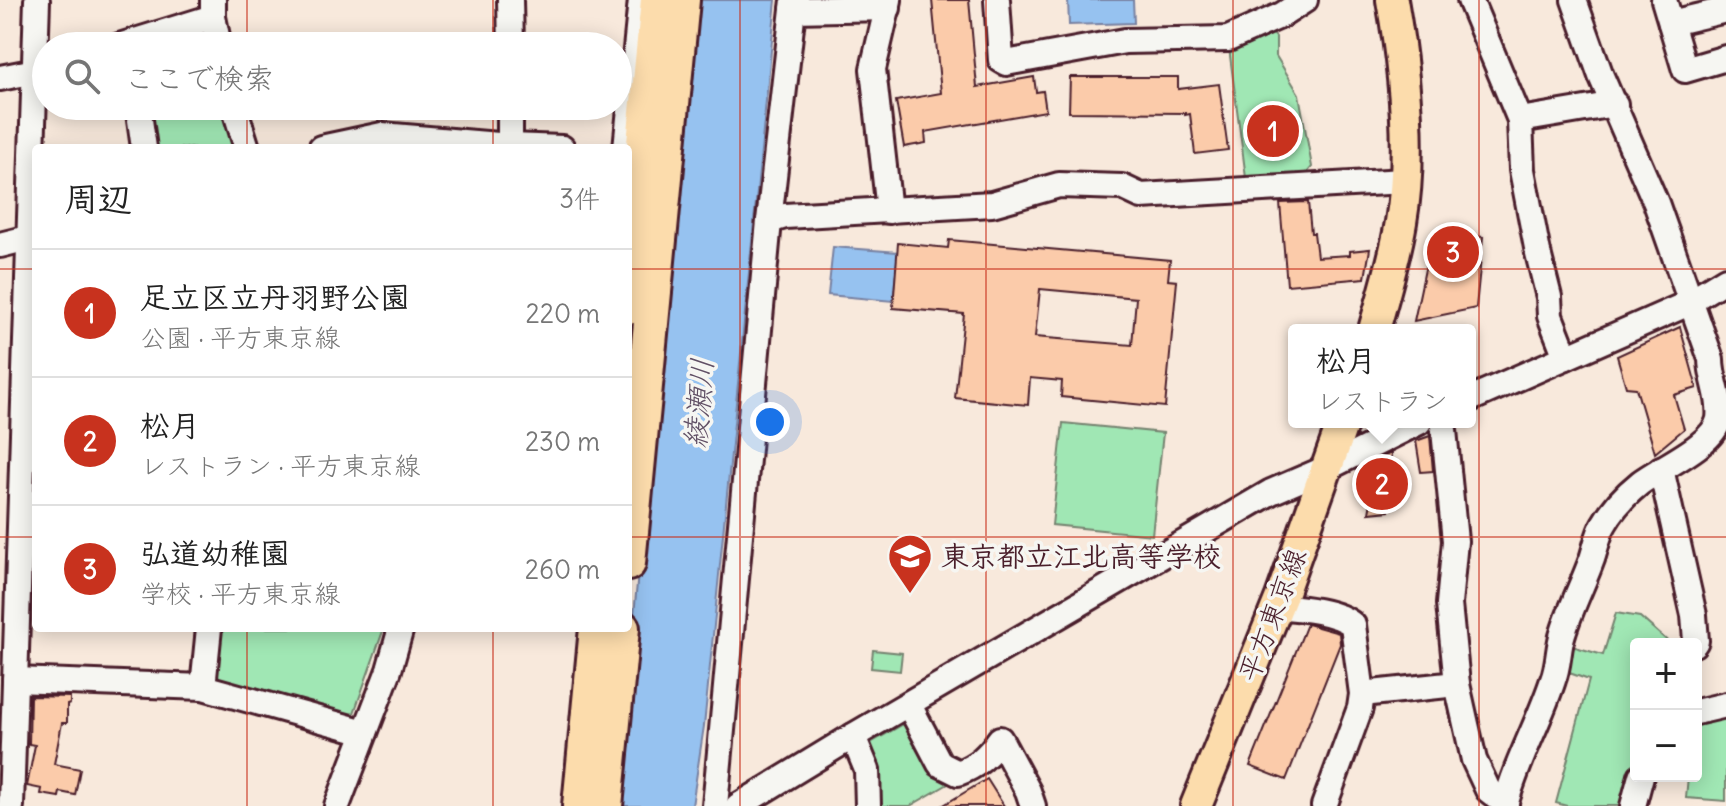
<!DOCTYPE html>
<html lang="ja">
<head>
<meta charset="utf-8">
<style>
	body { margin:0; font-family:Delius,"Klee One",sans-serif; background:#f2f2f2; color:#222 }
	.controls { position:absolute; right:24px; bottom:24px; display:grid; overflow:hidden; border-radius:8px; box-shadow:0 4px 20px #0003 }
	.controls button { width:72px; height:72px; display:grid; place-items:center; padding:0; border:0; border-bottom:2px solid #e0e0e0; background:#fff; color:#222; font:40px sans-serif }
	.you { position:absolute; left:770px; top:422px; width:28px; height:28px; margin:-20px; border:6px solid #fff; border-radius:50%; background:#1a73e8; box-shadow:0 0 0 12px #1a73e833 }
	.badge { display:grid; place-items:center; width:52px; height:52px; border-radius:50%; background:#c8321e; color:#fff; font-size:26px; font-weight:700 }
	.pin { position:absolute; translate:-50% -50%; border:4px solid #fff; box-shadow:0 2px 8px #0006 }
	.popup { position:absolute; left:1288px; top:324px; width:188px; height:104px; box-sizing:border-box; display:grid; place-content:center; border-radius:8px; background:#fff; filter:drop-shadow(0 2px 6px #0005); font-size:26px; white-space:nowrap; color:#767676 }
	.popup b { font-size:30px; color:#222 }
	.popup::after { content:''; position:absolute; left:50%; top:100%; margin-left:-16px; border:16px solid transparent; border-top-color:#fff }
	.list { margin:0; padding:0; list-style:none }
	h2 { display:flex; justify-content:space-between; align-items:center; height:104px; margin:0; padding:0 32px; font-size:34px }
	h2 small { font-size:26px; font-weight:400; color:#767676 }
	.list li { display:grid; grid-template-columns:52px 1fr auto; gap:24px; align-items:center; box-sizing:border-box; height:128px; padding:0 32px; border-top:2px solid #e0e0e0 }
	.list b { display:block; font-size:30px; white-space:nowrap }
	.list p { margin:0; font-size:26px; white-space:nowrap; color:#767676 }
	.list em { font-size:26px; font-style:normal; color:#767676 }
	.icon { flex:none; width:44px; height:44px; fill:none; stroke:currentColor; stroke-width:2; stroke-linecap:round; stroke-linejoin:round }
	.map { position:relative; flex:none; width:1726px; height:806px; overflow:hidden }
	.search { position:absolute; background:#fff; box-shadow:0 4px 20px #0003; left:32px; top:32px; width:600px; height:88px; display:flex; align-items:center; gap:20px; box-sizing:border-box; padding:0 28px; border-radius:44px; color:#767676; font-size:30px }
	.panel { position:absolute; background:#fff; box-shadow:0 4px 20px #0003; left:32px; top:144px; width:600px; height:488px; border-radius:8px }
	.map>svg:first-child { display:block }
	.green { fill:#a0e7b4; stroke:#758370; stroke-width:2 }
	.water { fill:#96c2f0; stroke:#7881a1; stroke-width:2 }
	.building { fill:#fbcbaa; stroke:#4a1f2b; stroke-width:2; fill-rule:evenodd }
	.lines { fill:none; stroke-linecap:round; stroke-linejoin:round }
	.minor-casing { stroke:#4a1f2b; stroke-width:30 }
	.major-casing { stroke:#4a1f2b; stroke-width:36 }
	.highway-casing { stroke:#4a1f2b; stroke-width:40 }
	.minor { stroke:#f6f6f2; stroke-width:24 }
	.major { stroke:#fcdcac; stroke-width:30 }
	.highway { stroke:#fcdcac; stroke-width:34 }
	.grid { fill:none; stroke:#c8321e; stroke-width:2; stroke-opacity:0.55 }
	.labels { text-anchor:middle; stroke-width:7; stroke-linejoin:round; paint-order:stroke }
	.poi-label { font-size:28px; font-weight:bold; fill:#4a1f2b; stroke:#f6f6f2; text-anchor:start }
	.street-label { font-size:28px; fill:#4a1f2b; stroke:#f6f6f2 }
	.water-label { font-size:30px; font-style:italic; fill:#615066; stroke:#f6f6f2 }
</style>
</head>
<body>
<div class="map">
<svg width="1726" height="806" viewBox="0 0 1726 806">
	<rect width="100%" height="100%" fill="#f8e9dc"/>
	<filter id="ink" filterUnits="userSpaceOnUse"><feTurbulence type="fractalNoise" baseFrequency=".0125" numOctaves="2"/><feDisplacementMap in="SourceGraphic" scale="16" xChannelSelector="R" yChannelSelector="G"/><feConvolveMatrix kernelMatrix="1 2 1 2 8 2 1 2 1" color-interpolation-filters="sRGB"/></filter>
	<g filter="url(#ink)">
		<g class="green">
			<polygon points="1270,30 1276,37 1276,56 1299,94 1312,167 1307,173 1246,178 1229,48"/>
			<polygon points="147,106 227,106 238,148 154,148"/>
			<polygon points="1063,423 1163,433 1152,535 1052,525"/>
			<polygon points="1616,613 1640,617 1671,644 1636,644 1636,776 1630,806 1567,806 1556,803 1589,680 1561,670 1565,644 1603,655"/>
			<polygon points="219,628 384,628 354,713 347,716 219,681 214,675"/>
			<polygon points="873,650 902,653 900,671 871,668"/>
			<polygon points="1726,711 1726,801 1686,798 1688,776 1696,776 1696,718"/>
			<polygon points="907,722 955,780 910,806 879,806 876,767 869,744"/>
		</g>
		<g class="water">
			<polygon points="692,0 776,0 704,726 692,806 616,806"/>
			<polygon points="1068,0 1133,0 1134,23 1069,25"/>
			<polygon points="833,247 898,252 893,301 828,295"/>
		</g>
		<g class="building">
			<polygon points="932,0 969,0 977,87 1034,77 1036,92 1043,91 1046,111 925,132 926,143 904,147 896,101 941,93"/>
			<polygon points="1070,77 1178,77 1178,89 1219,84 1228,150 1195,154 1190,114 1185,115 1185,113 1069,112"/>
			<polygon points="1308,202 1311,233 1314,233 1317,257 1350,255 1350,251 1370,249 1365,278 1287,285 1280,203"/>
			<polygon points="1450,234 1483,237 1476,308 1414,321 1428,255 1446,249"/>
			<path d="M949,240L1170,260L1168,280L1177,281L1165,407L1061,397L1062,381L1030,378L1028,405L955,398L964,314L893,308L898,243L948,248ZM1040,289L1136,298L1132,345L1035,337Z"/>
			<polygon points="1680,327 1697,388 1674,395 1684,429 1655,453 1636,388 1626,387 1617,356"/>
			<polygon points="1430,436 1433,471 1421,472 1416,441"/>
			<polygon points="1391,453 1389,511 1369,513 1379,459"/>
			<polygon points="1307,624 1339,633 1340,644 1286,780 1250,766"/>
			<polygon points="30,696 70,697 70,704 67,705 67,723 62,723 54,764 80,769 75,795 60,792 59,797 41,794 42,789 27,786 35,745 29,744"/>
			<polygon points="987,779 1004,806 942,806"/>
		</g>
		<g class="lines">
			<g class="minor-casing">
				<g id="minor">
					<polyline points="213,0 213,17 219,46"/>
					<polyline points="510,0 511,46"/>
					<polyline points="997,0 1001,60 1006,63 1125,41 1228,39 1282,15 1305,0"/>
					<polyline points="1470,0 1520,120 1522,170 1538,253 1549,297 1550,316 1566,357"/>
					<polyline points="1664,0 1685,70 1726,58"/>
					<polyline points="793,10 888,8"/>
					<polyline points="1671,23 1726,10"/>
					<polyline points="119,46 213,17"/>
					<polyline points="0,78 46,69"/>
					<polyline points="138,106 144,148"/>
					<polyline points="234,106 247,148"/>
					<polyline points="1520,120 1615,104"/>
					<polyline points="321,148 382,135 510,146 562,148"/>
					<polyline points="510,148 510,106"/>
					<polyline points="626,148 641,0"/>
					<polyline points="889,211 873,69 889,0"/>
					<polyline points="769,221 785,216 992,204 1059,185 1122,187 1141,196 1404,181"/>
					<polyline points="0,245 36,236"/>
					<polyline points="1470,399 1680,307 1726,279"/>
					<polyline points="1442,422 1444,430 1455,541 1449,604 1457,684 1474,760 1488,790 1506,804"/>
					<polyline points="1661,469 1694,615 1696,641 1694,644"/>
					<path d="M1277,606C1299,608 1337,611 1353,625L1362,694L1360,708L1324,806"/>
					<polyline points="15,680 203,687 365,732"/>
					<polyline points="203,687 209,628"/>
					<polyline points="1362,694 1457,684"/>
					<path d="M909,705L940,764L958,773C977,766 988,756 1000,739L1028,791L1033,806"/>
					<polyline points="1696,712 1726,705"/>
					<polyline points="853,736 867,770 868,806"/>
					<polyline points="11,806 37,0"/>
					<polyline points="337,806 389,670 401,628"/>
					<polyline points="715,806 769,221 794,0"/>
					<polyline points="738,806 853,736 1271,492 1327,468 1419,422"/>
					<path d="M1505,806C1516,762 1539,723 1553,680C1559,665 1558,648 1563,633C1571,607 1583,584 1592,559C1596,547 1598,534 1604,524C1613,508 1625,495 1640,483C1661,467 1714,445 1719,419C1722,398 1711,380 1711,359L1656,203L1601,76L1574,0"/>
					<polyline points="1633,806 1641,776"/>
				</g>
			</g>
			<g class="major-casing">
				<g id="major">
					<path d="M1374,330C1384,294 1395,258 1401,222C1413,153 1404,68 1392,0"/>
					<polyline points="1196,806 1281,597 1343,422"/>
				</g>
			</g>
			<g class="highway-casing">
				<g id="highway">
					<polyline points="628,307 658,0"/>
					<polyline points="628,563 682,0"/>
					<polyline points="580,806 597,628"/>
					<polyline points="605,806 622,628"/>
				</g>
			</g>
			<use href="#minor" class="minor"/>
			<use href="#major" class="major"/>
			<use href="#highway" class="highway"/>
		</g>
	</g>
	<path class="grid" d="M247,0V46M493,0V46M740,0V806M986,0V806M1233,0V806M1479,0V806M247,106V148M493,106V148M0,269H36M628,269H1726M0,537H36M628,537H1726M247,628V806M493,628V806"/>
	<defs>
		<g id="school-pin" transform="scale(2.3)"><path d="M0 17L-7.5 6A9.5 9.5 0 1 1 7.5 6Z" fill="#c8321e" stroke="#f6f6f2"/><path d="M0-5L7-2L0 1L-7-2ZM-4 1L0 2.5L4 1V4Q0 6-4 4Z" fill="#fff"/></g>
	</defs>
	<g fill-rule="evenodd">
		<use href="#school-pin" x="910" y="556"/>
	</g>
	<g class="labels">
		<g class="poi-label">
			<text x="941" y="566">東京都立江北高等学校</text>
		</g>
		<g class="street-label">
			<text transform="translate(1272 615) rotate(-69)" y="10">平方東京線</text>
		</g>
		<g class="water-label">
			<text transform="translate(699 403) rotate(-85)" y="10">綾瀬川</text>
		</g>
	</g>
</svg>
<div class="controls">
<button>+</button>
<button>−</button>
</div>
<div class="you"></div>
<div class="pin badge" style="left:1273px;top:131px">1</div>
<div class="pin badge" style="left:1382px;top:484px">2</div>
<div class="popup"><b>松月</b>レストラン</div>
<div class="pin badge" style="left:1453px;top:252px">3</div>
<div class="search"><svg class="icon" aria-label="search" viewBox="0 0 24 24"><circle cx="10" cy="10" r="6"/><path d="M15 15l6 6"/></svg>ここで検索</div>
<section class="panel">
<h2>周辺<small>3件</small></h2>
<ul class="list">
<li><span class="badge">1</span><div><b>足立区立丹羽野公園</b><p>公園 · 平方東京線</p></div><em>220 m</em></li>
<li><span class="badge">2</span><div><b>松月</b><p>レストラン · 平方東京線</p></div><em>230 m</em></li>
<li><span class="badge">3</span><div><b>弘道幼稚園</b><p>学校 · 平方東京線</p></div><em>260 m</em></li>
</ul>
</section>
</div>
</body>
</html>
